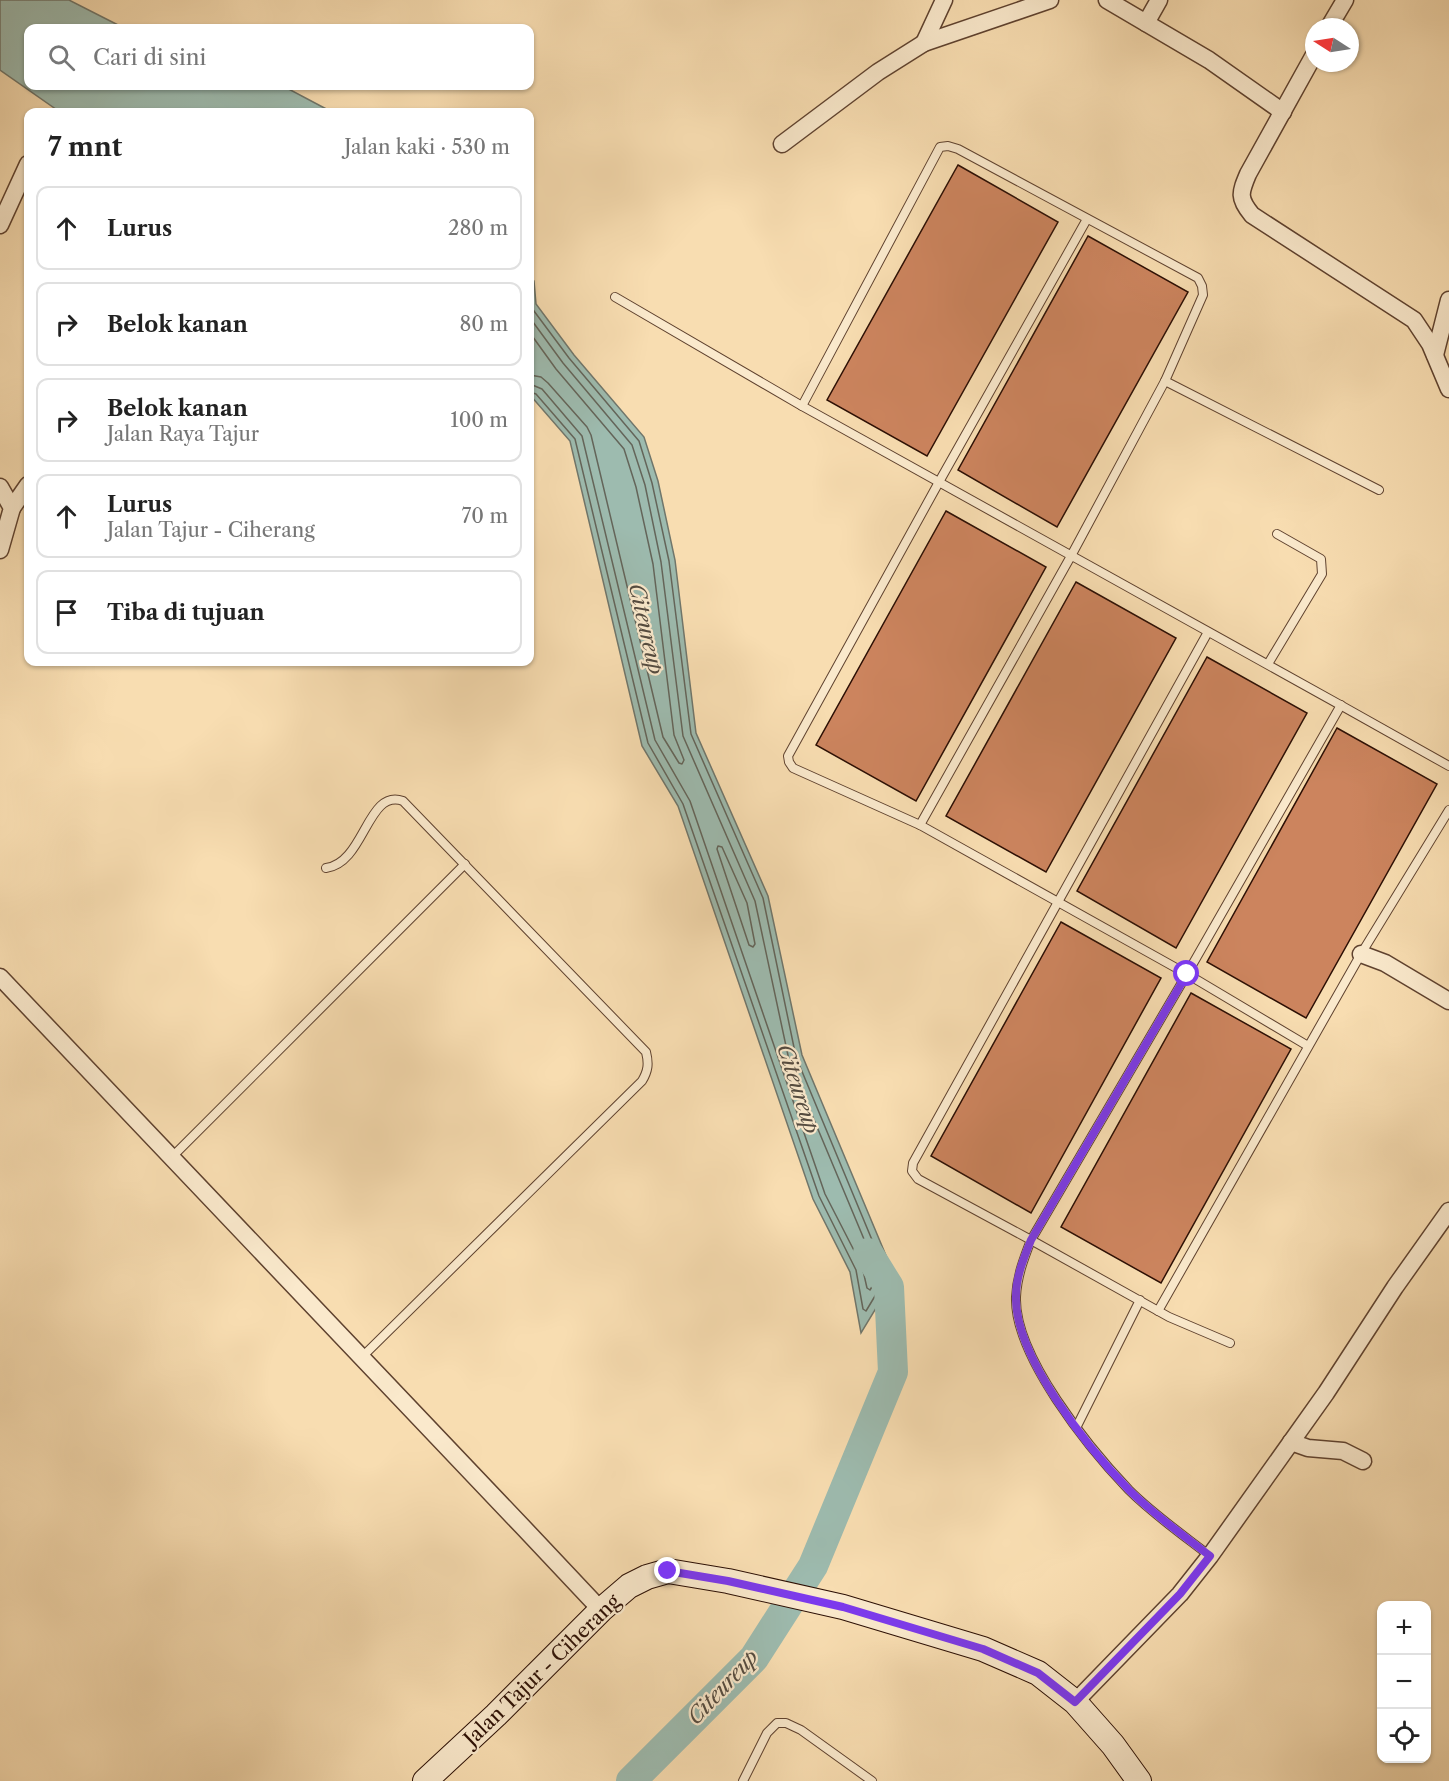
<!DOCTYPE html>
<html lang="id">
<head>
<meta charset="utf-8">
<style>
	body { margin:0; font-family:"Libre Caslon Text",serif; background:#f2f2f2; color:#222 }
	.controls { position:absolute; right:18px; bottom:18px; display:grid; overflow:hidden; border-radius:12px; box-shadow:0 2px 4px #0004 }
	.controls button { width:54px; height:54px; display:grid; place-items:center; padding:0; border:0; border-bottom:2px solid #e0e0e0; background:#fff; color:#222; font:30px sans-serif }
	.compass { position:absolute; left:1305px; top:18px; width:54px; height:54px; border-radius:50%; background:#fff; box-shadow:0 2px 4px #0004; rotate:282deg }
	.stop { position:absolute; width:18px; height:18px; margin:-14px; border:4px solid #7c3aed; border-radius:50%; background:#fff }
	.stop.end { background:#7c3aed; border-color:#fff; box-shadow:0 2px 6px #0008 }
	.list { margin:0; padding:0; list-style:none }
	h2 { display:flex; justify-content:space-between; align-items:center; height:78px; margin:0; padding:0 24px; font-size:26px }
	h2 small { font-size:20px; font-weight:400; color:#767676 }
	.list li { display:grid; grid-template-columns:39px 1fr auto; gap:18px; align-items:center; box-sizing:border-box; height:84px; margin:0 12px 12px; padding:0 12px; border:2px solid #e0e0e0; border-radius:12px }
	.list b { display:block; font-size:22px; white-space:nowrap }
	.list p { margin:0; font-size:20px; white-space:nowrap; color:#767676 }
	.list em { font-size:20px; font-style:normal; color:#767676 }
	.icon { flex:none; width:33px; height:33px; fill:none; stroke:currentColor; stroke-width:2; stroke-linecap:round; stroke-linejoin:round }
	.map { position:relative; flex:none; width:1449px; height:1781px; overflow:hidden }
	.search { position:absolute; background:#fff; box-shadow:0 2px 4px #0004; left:24px; top:24px; width:510px; height:66px; display:flex; align-items:center; gap:15px; box-sizing:border-box; padding:0 21px; border-radius:12px; color:#767676; font-size:22px }
	.panel { position:absolute; background:#fff; box-shadow:0 2px 4px #0004; left:24px; top:108px; width:510px; height:558px; border-radius:12px }
	.map>svg:first-child { display:block }
	.water { fill:#9dbbaf; stroke:#70766b; stroke-width:1.5 }
	.lines { fill:none; stroke-linecap:round; stroke-linejoin:round }
	.shore { stroke:#64655a; stroke-width:1.5 }
	.river { stroke:#9dbbaf; stroke-width:30 }
	.building { fill:#cc845e; stroke:#2c0f04; stroke-width:1.5 }
	.lane-casing { stroke:#5f422f; stroke-width:10 }
	.street-casing { stroke:#5f422f; stroke-width:19 }
	.secondary-casing { stroke:#2c0f04; stroke-width:26 }
	.lane { stroke:#fae9cc; stroke-width:8 }
	.street { stroke:#fae9cc; stroke-width:16 }
	.secondary { stroke:#fae9cc; stroke-width:24 }
	.route { stroke:#7c3aed; stroke-width:8 }
	.labels { text-anchor:middle; stroke-width:4.5; stroke-linejoin:round; paint-order:stroke }
	.street-label { font-size:20px; fill:#2c0f04; stroke:#fae9cc }
	.water-label { font-size:21px; font-style:italic; fill:#544b40; stroke:#fae9cc }
</style>
</head>
<body>
<div class="map">
<svg width="1449" height="1781" viewBox="0 0 1449 1781">
	<rect width="100%" height="100%" fill="#f8ddb1"/>
	<filter id="stains"><feTurbulence type="fractalNoise" baseFrequency=".00333" numOctaves="4"/><feColorMatrix values="0 0 0 0 .2 0 0 0 0 .09 0 0 0 0 .02 0 0 0 .5 -.17"/></filter>
	<radialGradient id="worn" r=".72"><stop offset=".6" stop-color="#630" stop-opacity="0"/><stop offset="1" stop-color="#630" stop-opacity=".3"/></radialGradient>
	<g class="water">
		<polygon points="0,0 69,0 124,28 28,28 28,86 283,86 332,112 60,112 0,70"/>
		<polygon points="530,276 534,281 536,304 574,355 644,437 658,481 675,560 696,733 768,896 802,1055 895,1277 861,1333 850,1272 813,1199 678,806 642,746 570,441 530,395"/>
	</g>
	<g class="lines">
		<g class="shore">
			<polyline points="530,302 531,307 569,358 639,441 652,483 669,561 691,734 763,898 796,1057 887,1276 866,1311 863,1309 856,1270 819,1196 683,804 648,743 575,439 536,394 530,392"/>
			<polyline points="530,318 563,363 632,445 645,485 661,562 683,736 755,901 789,1060 879,1275 870,1290 867,1288 862,1266 825,1194 690,801 655,740 582,436 542,389 530,384"/>
			<polyline points="530,333 556,369 624,449 636,487 653,564 674,735 684,760 682,764 679,763 663,737 591,435 587,427 548,383 541,377 530,375"/>
			<polygon points="718,846 722,847 747,903 755,944 753,947 749,945 717,849"/>
		</g>
		<polyline class="river" points="631,1781 754,1658 813,1566 893,1372 889,1287 868,1253"/>
	</g>
	<g class="building">
		<polygon points="958,165 1058,222 927,456 827,400"/>
		<polygon points="1088,236 1188,292 1057,527 958,470"/>
		<polygon points="946,511 1046,567 916,801 816,745"/>
		<polygon points="1076,582 1176,638 1046,872 946,816"/>
		<polygon points="1207,657 1307,713 1176,948 1077,891"/>
		<polygon points="1337,728 1437,784 1306,1018 1207,962"/>
		<polygon points="1061,922 1161,978 1031,1213 931,1156"/>
		<polygon points="1191,993 1291,1049 1161,1283 1061,1227"/>
	</g>
	<g class="lines">
		<g class="lane-casing">
			<g id="lane">
				<polyline points="615,297 802,406"/>
				<polyline points="1165,381 1379,490"/>
				<polyline points="1208,632 913,1163 912,1171 918,1179 1031,1240 1169,1317 1230,1343"/>
				<polyline points="1268,664 1322,574 1321,559 1277,534"/>
				<polyline points="920,825 793,768 789,762 788,756 939,482 1087,219"/>
				<path d="M326,868C365,863 367,788 403,801L646,1052C649,1064 648,1071 642,1081L363,1356"/>
				<path d="M1308,1046L1187,974L920,825L1071,556L1165,381L1203,295L1202,286L1198,278L958,149L948,146L940,147L802,406C1018,526 1234,645 1449,766"/>
				<polyline points="171,1158 465,864"/>
				<polyline points="1158,1311 1361,954 1449,810"/>
				<polyline points="1077,1426 1140,1300"/>
				<path d="M1210,1556C1183,1535 1153,1514 1129,1490C1089,1448 1014,1356 1016,1297C1017,1276 1024,1258 1031,1240L1187,974L1341,705"/>
				<polyline points="743,1781 767,1733 777,1723 786,1723 801,1730 872,1781"/>
			</g>
		</g>
		<g class="street-casing">
			<g id="street">
				<polyline points="1107,0 1209,60 1283,112"/>
				<polyline points="1146,23 1159,0"/>
				<polyline points="1329,27 1345,0"/>
				<polyline points="924,43 944,0"/>
				<path d="M1314,55L1248,174C1240,193 1238,198 1252,215L1414,320L1430,344L1449,389"/>
				<polyline points="782,144 878,72 924,43 1050,0"/>
				<polyline points="0,225 28,164"/>
				<polyline points="1435,355 1449,300"/>
				<polyline points="0,487 12,508 0,550"/>
				<polyline points="12,508 28,485"/>
				<polyline points="1361,954 1385,963 1449,1001"/>
				<path d="M0,977C200,1189 402,1398 601,1610"/>
				<polyline points="1291,1442 1308,1448 1343,1451 1363,1461"/>
				<polyline points="1075,1702 1180,1594 1210,1556 1326,1393 1395,1287 1449,1211"/>
			</g>
		</g>
		<g class="secondary-casing">
			<polyline id="secondary" points="425,1781 496,1715 601,1610 629,1586 647,1577 668,1571 728,1581 843,1607 983,1649 1038,1673 1075,1702 1113,1745 1139,1781"/>
		</g>
		<use href="#lane" class="lane"/>
		<use href="#street" class="street"/>
		<use href="#secondary" class="secondary"/>
	</g>
	<g class="lines">
		<path class="route" d="M668,1571L728,1581L843,1607L983,1649L1038,1673L1075,1702L1180,1594L1210,1556C1183,1535 1153,1514 1129,1490C1088,1448 1014,1356 1016,1296C1016,1276 1024,1258 1031,1240L1187,974"/>
	</g>
	<g class="labels">
		<g class="street-label">
			<text transform="translate(542 1670) rotate(-44)" y="7">Jalan Tajur - Ciherang</text>
		</g>
		<g class="water-label">
			<text transform="translate(646 629) rotate(77)" y="7">Citeureup</text>
			<text transform="translate(798 1089) rotate(72)" y="7">Citeureup</text>
			<text transform="translate(723 1687) rotate(-47)" y="7">Citeureup</text>
		</g>
	</g>
	<rect width="100%" height="100%" filter="url(#stains)"/>
	<rect width="100%" height="100%" fill="url(#worn)"/>
</svg>
<div class="controls">
<button>+</button>
<button>−</button>
<button><svg class="icon" aria-label="locate" viewBox="0 0 24 24"><circle cx="12" cy="12" r="6"/><path d="M12 2v4M12 18v4M2 12h4M18 12h4"/></svg></button>
</div>
<svg class="compass" viewBox="-18 -18 36 36"><path d="M0-13l5 13h-10z" fill="#e53935"/><path d="M0 13l5-13h-10z" fill="#767676"/></svg>
<div class="stop" style="left:1187px;top:974px"></div>
<div class="stop end" style="left:668px;top:1571px"></div>
<div class="search"><svg class="icon" aria-label="search" viewBox="0 0 24 24"><circle cx="10" cy="10" r="6"/><path d="M15 15l6 6"/></svg>Cari di sini</div>
<section class="panel">
<h2>7 mnt<small>Jalan kaki · 530 m</small></h2>
<ul class="list">
<li><svg class="icon" aria-label="ahead" viewBox="0 0 24 24"><path d="M12 20V5M6 11l6-6 6 6"/></svg><div><b>Lurus</b></div><em>280 m</em></li>
<li><svg class="icon" aria-label="right" viewBox="0 0 24 24"><path d="M7 20v-9h11M14 6l5 5-5 5"/></svg><div><b>Belok kanan</b></div><em>80 m</em></li>
<li><svg class="icon" aria-label="right" viewBox="0 0 24 24"><path d="M7 20v-9h11M14 6l5 5-5 5"/></svg><div><b>Belok kanan</b><p>Jalan Raya Tajur</p></div><em>100 m</em></li>
<li><svg class="icon" aria-label="ahead" viewBox="0 0 24 24"><path d="M12 20V5M6 11l6-6 6 6"/></svg><div><b>Lurus</b><p>Jalan Tajur - Ciherang</p></div><em>70 m</em></li>
<li><svg class="icon" aria-label="arrive" viewBox="0 0 24 24"><path d="M6 21V4h12l-3 4 3 4H6"/></svg><div><b>Tiba di tujuan</b></div></li>
</ul>
</section>
</div>
</body>
</html>
